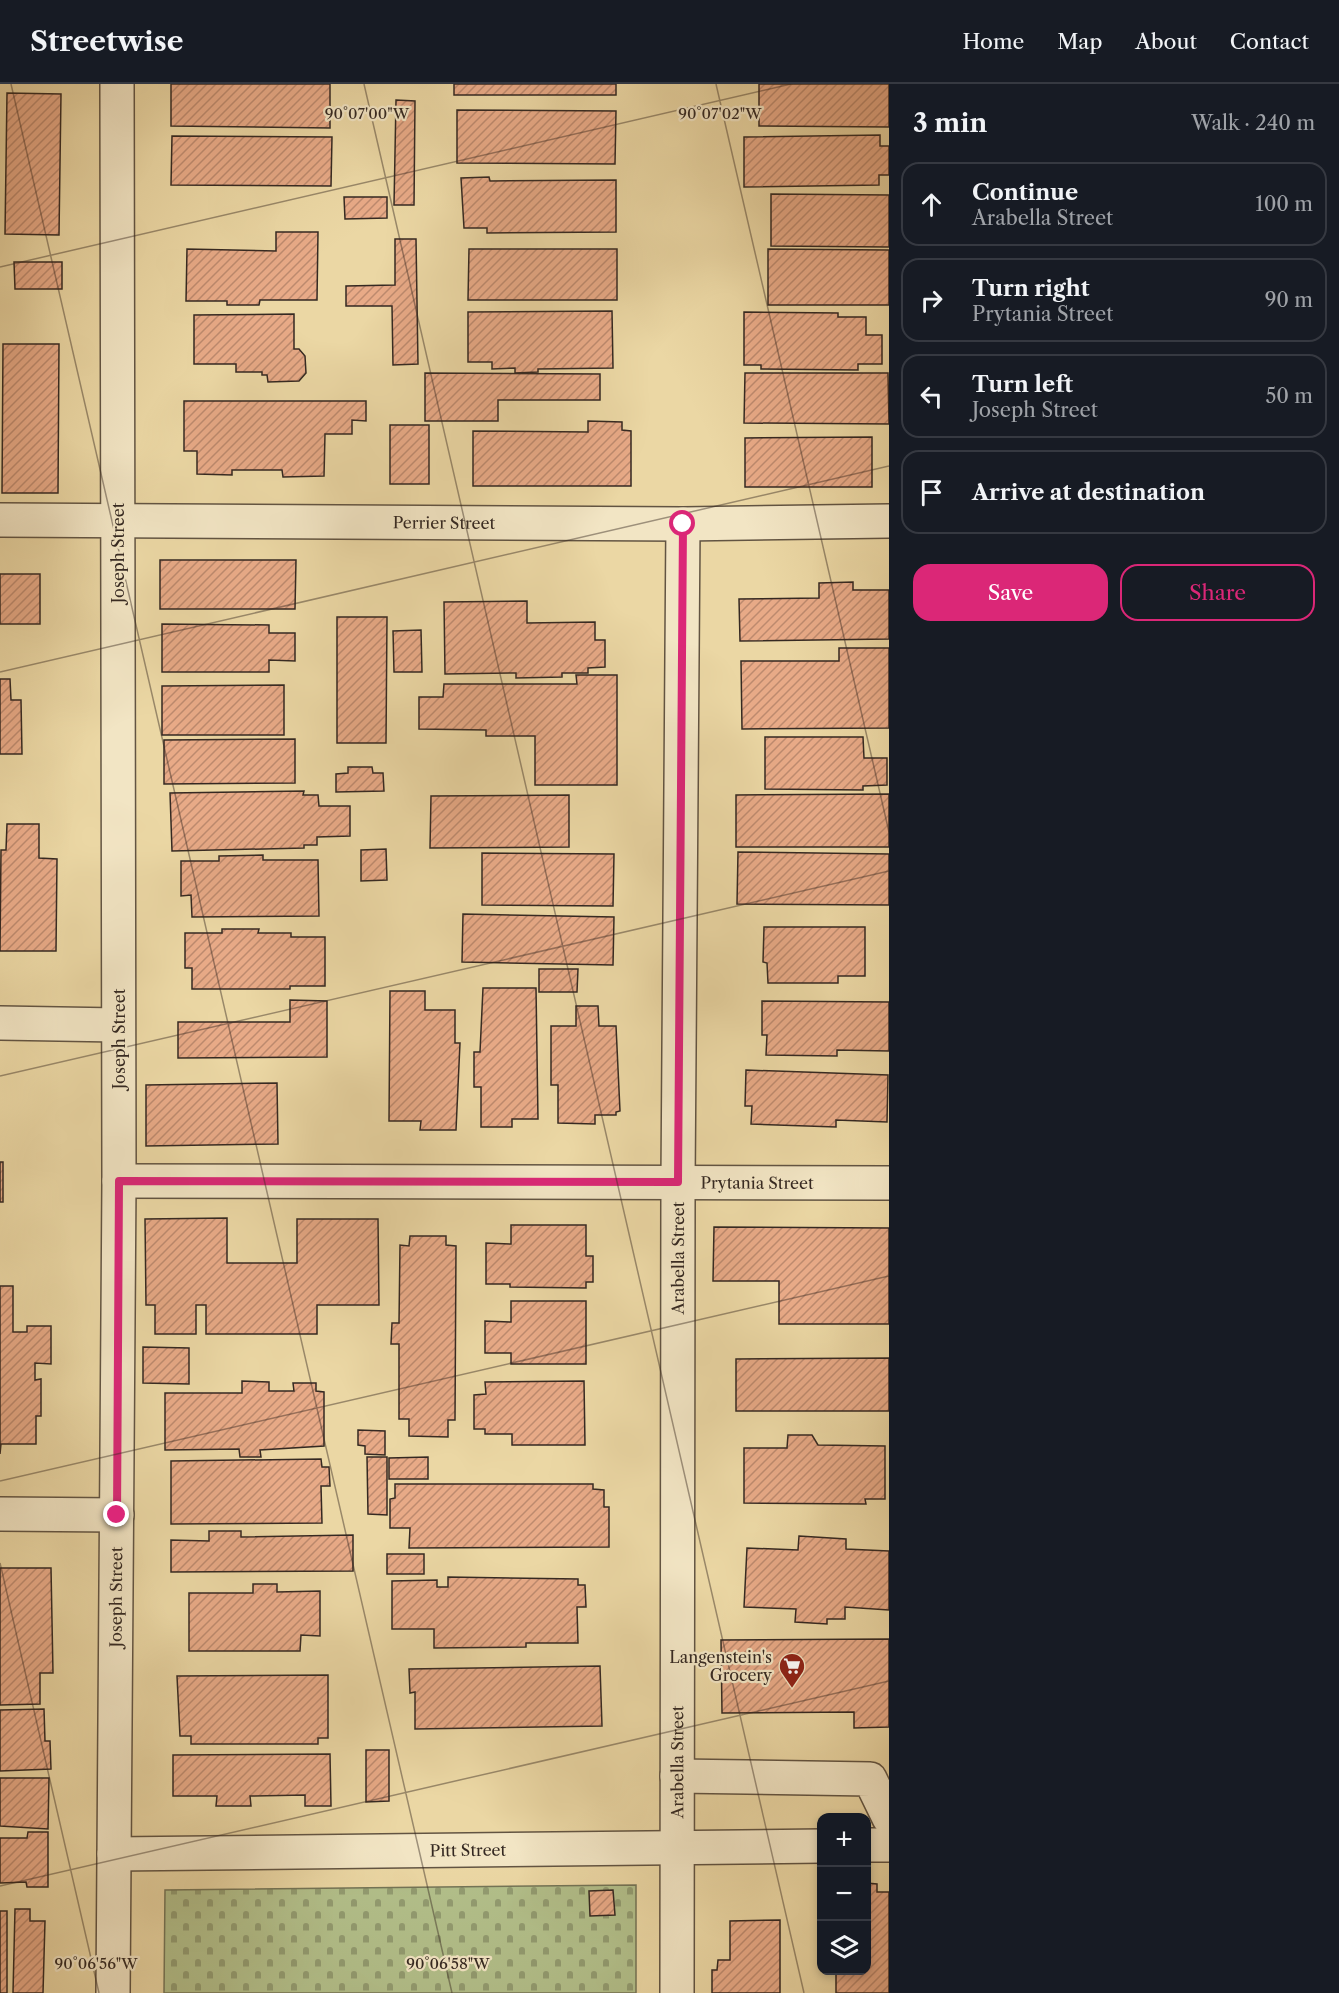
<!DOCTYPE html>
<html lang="en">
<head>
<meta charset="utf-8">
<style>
	body { margin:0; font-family:"Libre Caslon Text",serif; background:#20242c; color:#f1f3f6 }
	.controls { position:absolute; right:18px; bottom:18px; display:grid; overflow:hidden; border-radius:12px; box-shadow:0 3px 9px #0003 }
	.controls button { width:54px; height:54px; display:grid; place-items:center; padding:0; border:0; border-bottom:2px solid #363941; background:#171b24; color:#f1f3f6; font:30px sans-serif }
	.stop { position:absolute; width:18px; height:18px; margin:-14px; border:4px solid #db2777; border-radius:50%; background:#fff }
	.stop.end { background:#db2777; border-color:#fff; box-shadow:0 2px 6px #0008 }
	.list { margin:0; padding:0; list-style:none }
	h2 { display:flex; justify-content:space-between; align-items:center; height:78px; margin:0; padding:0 24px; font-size:26px }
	h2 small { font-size:20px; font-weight:400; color:#9ea1a6 }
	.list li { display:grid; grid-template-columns:39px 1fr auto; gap:18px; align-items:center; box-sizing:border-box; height:84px; margin:0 12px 12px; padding:0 12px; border:2px solid #363941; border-radius:18px }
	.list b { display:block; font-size:22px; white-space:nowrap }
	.list p { margin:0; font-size:20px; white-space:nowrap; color:#9ea1a6 }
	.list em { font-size:20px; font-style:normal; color:#9ea1a6 }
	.actions { display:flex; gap:12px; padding:18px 24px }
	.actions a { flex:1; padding:14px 0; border:2px solid #db2777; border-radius:18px; text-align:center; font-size:21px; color:#db2777 }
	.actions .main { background:#db2777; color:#fff }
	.icon { flex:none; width:33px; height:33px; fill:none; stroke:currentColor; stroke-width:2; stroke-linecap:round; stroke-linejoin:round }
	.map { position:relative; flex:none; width:889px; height:1909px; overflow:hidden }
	header { display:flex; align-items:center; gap:36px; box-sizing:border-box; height:84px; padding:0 30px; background:#171b24; border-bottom:2px solid #363941 }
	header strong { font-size:28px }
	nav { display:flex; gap:33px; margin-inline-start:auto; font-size:21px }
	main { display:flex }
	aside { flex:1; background:#171b24 }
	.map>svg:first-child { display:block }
	.cemetery { fill:url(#cemetery-stones); stroke:#747456; stroke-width:1.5 }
	.building { fill:url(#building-hatch); stroke:#352922; stroke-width:1.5 }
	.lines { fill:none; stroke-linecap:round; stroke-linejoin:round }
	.minor-casing { stroke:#625442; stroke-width:36 }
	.minor { stroke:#f2e5c4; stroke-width:33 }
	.route { stroke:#db2777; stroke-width:8 }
	.ticks { fill:none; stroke:#352922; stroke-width:1.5; stroke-opacity:0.45 }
	.labels { text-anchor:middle; stroke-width:4.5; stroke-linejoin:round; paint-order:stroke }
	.street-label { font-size:16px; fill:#352922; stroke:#f2e5c4 }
	.poi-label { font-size:16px; fill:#352922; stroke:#f2e5c4; text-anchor:end }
	.ticks-label { font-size:15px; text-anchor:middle; fill:#352922; stroke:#f2e5c4; stroke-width:4.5; stroke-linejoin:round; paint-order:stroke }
</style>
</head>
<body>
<header>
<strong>Streetwise</strong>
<nav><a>Home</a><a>Map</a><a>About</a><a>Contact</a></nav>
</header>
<main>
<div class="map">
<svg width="889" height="1909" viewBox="0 0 889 1909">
	<defs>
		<pattern id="cemetery-stones" width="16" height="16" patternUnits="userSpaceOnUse" patternTransform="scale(1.5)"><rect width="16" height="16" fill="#b2bf8a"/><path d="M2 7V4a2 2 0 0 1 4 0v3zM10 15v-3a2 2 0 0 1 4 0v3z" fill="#929b70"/></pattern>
		<pattern id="building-hatch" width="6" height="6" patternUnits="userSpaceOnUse" patternTransform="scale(1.5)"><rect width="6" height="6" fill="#e8aa87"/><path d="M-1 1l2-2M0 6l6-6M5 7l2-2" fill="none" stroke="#bd8a6e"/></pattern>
	</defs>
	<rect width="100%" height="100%" fill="#ebd7a4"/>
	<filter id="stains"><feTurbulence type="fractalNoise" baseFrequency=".00333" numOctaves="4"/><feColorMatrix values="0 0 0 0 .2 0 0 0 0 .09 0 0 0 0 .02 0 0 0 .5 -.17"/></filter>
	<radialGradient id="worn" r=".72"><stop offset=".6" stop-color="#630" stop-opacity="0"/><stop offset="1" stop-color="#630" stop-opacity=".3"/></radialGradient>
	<polygon class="cemetery" points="636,1801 636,1909 164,1909 165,1806"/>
	<g class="building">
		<polygon points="171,0 330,0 330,44 171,42"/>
		<rect x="454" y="0" width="162" height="11"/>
		<polygon points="759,0 889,0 889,43 759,42"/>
		<polygon points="7,9 61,10 59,151 5,150"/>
		<polygon points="396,16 415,17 414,121 394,121"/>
		<polygon points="457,26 616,27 615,80 457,79"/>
		<polygon points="880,51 880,62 889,62 889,91 879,91 879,101 744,103 744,53"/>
		<polygon points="172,52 332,53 331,102 171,101"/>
		<polygon points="489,93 490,97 616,96 616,148 487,149 487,144 464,144 461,94"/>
		<polygon points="771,110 889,111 889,163 771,162"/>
		<polygon points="344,113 387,113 387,134 345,135"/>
		<polygon points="276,148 318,148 317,216 260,216 259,221 227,221 227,217 186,217 187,165 276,167"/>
		<polygon points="395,155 416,155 418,280 393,281 392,222 346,222 346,202 395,201"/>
		<polygon points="469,165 617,165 617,216 468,216"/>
		<polygon points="768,165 889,166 889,221 768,221"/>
		<polygon points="14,178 62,178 62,205 15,205"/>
		<polygon points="612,227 613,284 538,285 538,288 515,289 515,284 492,285 492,278 468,278 468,228"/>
		<polygon points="744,228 838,229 838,233 866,233 866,251 882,251 882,280 858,280 858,286 761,285 761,281 744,281"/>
		<polygon points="294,230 294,265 299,265 305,272 306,289 299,297 268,298 267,291 262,291 262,288 236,288 236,280 194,280 194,231"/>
		<polygon points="3,260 59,260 58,409 2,409"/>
		<polygon points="425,289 600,290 600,316 498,316 498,337 425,337"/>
		<polygon points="745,289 888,289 889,340 744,339"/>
		<polygon points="184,317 366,317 366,337 352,336 352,350 325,350 324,392 283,393 282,386 232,386 232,391 197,390 197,367 184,367"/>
		<polygon points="588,337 622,338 622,346 631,347 631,402 473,402 473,347 588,348"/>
		<rect x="390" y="341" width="39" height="59"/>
		<polygon points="872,353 872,403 745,403 745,354"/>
		<polygon points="160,476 296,476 295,525 160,525"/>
		<rect x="0" y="490" width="40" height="50"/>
		<polygon points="853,498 853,506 889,506 889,555 740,557 739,515 819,514 819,499"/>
		<polygon points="527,517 527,539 595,538 595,556 605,556 605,583 588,584 588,589 562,589 562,593 516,594 516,589 445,590 444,518"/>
		<polygon points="337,533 387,533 386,659 337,659"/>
		<polygon points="162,540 269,541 269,549 295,549 295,577 269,576 269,588 162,588"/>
		<polygon points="421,546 422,588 394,588 393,547"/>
		<polygon points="839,564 889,564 889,644 742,645 741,577 839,577"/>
		<polygon points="576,591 617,591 617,701 535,701 535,652 486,652 486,646 419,645 419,613 443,613 444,600 577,600"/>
		<polygon points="0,595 10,595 11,616 21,616 22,670 0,670"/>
		<polygon points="284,601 284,651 162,651 162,602"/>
		<polygon points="765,653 863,653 864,674 887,674 887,701 863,702 863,706 765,705"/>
		<polygon points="295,655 295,699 164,700 164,656"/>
		<polygon points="348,683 372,683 373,689 383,689 384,707 336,708 336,690 348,689"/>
		<polygon points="304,707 303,711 318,711 319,722 350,722 350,752 317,753 317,761 304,761 304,764 172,767 170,709"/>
		<polygon points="889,710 889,763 736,763 736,711"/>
		<polygon points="569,711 569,763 430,764 431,712"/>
		<polygon points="7,740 39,740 39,774 57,775 56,867 0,867 1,766 6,766"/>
		<polygon points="386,765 387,796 361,797 361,766"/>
		<polygon points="738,768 889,770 889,821 737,820"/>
		<polygon points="482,769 614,770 613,822 482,821"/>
		<polygon points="263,771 263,776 318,776 319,832 192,833 191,811 181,812 181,777 219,777 219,772"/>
		<polygon points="463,830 614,833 613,881 462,878"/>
		<polygon points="764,843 865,843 865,892 838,892 838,899 768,899 767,879 763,878"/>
		<polygon points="222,845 259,845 258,849 291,849 291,853 325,853 325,902 290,902 290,905 192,905 192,884 185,884 185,849 222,849"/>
		<polygon points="539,885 578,885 577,908 539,908"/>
		<polygon points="483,904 536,904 538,1035 512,1035 512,1043 481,1043 481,1003 474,1003 474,968 480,968"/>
		<polygon points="390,907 425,907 425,926 455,926 455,959 460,959 456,1046 420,1046 421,1037 389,1037"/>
		<polygon points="290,916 327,917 327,973 178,974 178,938 290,938"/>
		<polygon points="762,917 889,918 889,967 837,966 837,972 766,971 767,951 762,951"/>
		<polygon points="576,922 598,922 599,942 616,942 620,1027 616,1028 616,1031 595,1031 595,1040 558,1039 558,1001 551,1001 551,942 576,942"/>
		<polygon points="746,986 888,991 887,1038 836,1036 836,1043 751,1040 752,1022 745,1022"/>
		<polygon points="277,999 278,1060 146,1062 146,1001"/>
		<rect x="0" y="1078" width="3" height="40"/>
		<polygon points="227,1134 227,1179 297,1179 297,1135 378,1135 379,1221 317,1221 317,1250 206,1250 206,1221 196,1221 196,1250 155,1250 155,1221 146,1221 145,1135"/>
		<polygon points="511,1141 586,1141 586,1172 593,1172 593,1198 586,1198 586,1204 510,1203 510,1200 486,1200 486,1159 511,1160"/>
		<polygon points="714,1143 889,1144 889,1240 779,1240 779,1197 713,1197"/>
		<polygon points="410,1152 446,1152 446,1161 456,1162 455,1336 448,1336 448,1353 409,1352 409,1335 399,1335 399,1260 391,1260 392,1239 399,1239 400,1161 409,1162"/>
		<polygon points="0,1202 13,1202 13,1248 27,1248 27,1242 51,1242 51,1280 35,1279 35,1296 41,1295 41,1332 36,1332 36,1360 1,1360 0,1370"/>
		<polygon points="511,1217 586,1217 586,1280 511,1280 511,1269 485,1269 485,1237 511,1238"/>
		<polygon points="143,1263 189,1264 189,1300 143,1299"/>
		<polygon points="889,1274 889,1327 736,1327 736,1275"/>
		<polygon points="242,1297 269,1298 269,1307 294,1307 293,1299 316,1299 316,1307 324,1308 324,1362 260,1366 261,1373 240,1373 239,1365 165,1366 165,1309 242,1309"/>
		<polygon points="584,1297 585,1361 512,1361 512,1350 485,1350 485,1345 474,1345 474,1311 486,1310 485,1298"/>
		<polygon points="358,1346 385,1347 385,1371 365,1370 365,1362 358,1361"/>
		<polygon points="788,1351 812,1351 818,1361 885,1362 885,1415 865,1415 866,1420 744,1419 744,1364 787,1364"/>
		<polygon points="367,1373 387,1373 387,1431 368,1430"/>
		<polygon points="428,1373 428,1395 389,1395 389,1374"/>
		<polygon points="321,1375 322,1383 329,1383 330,1402 321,1402 322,1439 171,1440 171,1377"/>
		<polygon points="395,1400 593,1400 593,1405 604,1406 604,1423 609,1423 609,1463 409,1464 410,1444 390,1444 390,1415 395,1414"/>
		<polygon points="209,1447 241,1447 241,1453 353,1451 353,1487 171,1488 171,1456 209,1457"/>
		<polygon points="799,1452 846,1455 846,1465 889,1467 889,1526 845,1523 845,1535 827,1535 827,1540 795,1538 796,1525 744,1523 747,1464 798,1466"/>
		<rect x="387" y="1470" width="37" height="20"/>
		<polygon points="0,1484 51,1484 53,1589 40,1589 40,1620 0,1621"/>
		<polygon points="448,1493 578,1495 578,1501 585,1501 586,1523 577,1523 578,1559 526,1559 526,1563 434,1564 434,1545 392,1545 392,1497 437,1496 437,1503 448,1503"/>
		<polygon points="253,1500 277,1500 277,1508 320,1507 320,1552 301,1551 300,1567 189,1567 189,1509 253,1509"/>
		<polygon points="889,1555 889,1643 854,1644 854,1628 722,1629 721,1556"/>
		<polygon points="600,1582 602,1642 415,1645 415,1608 410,1609 409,1585"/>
		<polygon points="328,1591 328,1654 318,1654 318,1660 191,1660 191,1652 180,1652 177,1592"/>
		<polygon points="44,1625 45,1657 50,1657 51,1685 0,1687 0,1626"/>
		<polygon points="366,1666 389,1666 389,1717 366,1718"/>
		<polygon points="330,1670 331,1722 305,1722 305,1711 250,1712 251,1722 216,1722 217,1712 173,1712 173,1671"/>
		<polygon points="0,1694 49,1694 48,1745 0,1742"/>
		<polygon points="28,1748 48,1748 48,1803 27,1803 26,1798 0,1799 0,1754 27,1754"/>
		<polygon points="866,1799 877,1800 877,1808 889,1808 889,1909 836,1909 836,1886 866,1886"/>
		<polygon points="613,1806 615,1831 590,1832 589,1807"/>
		<polygon points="15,1825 30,1825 30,1837 45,1837 43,1909 13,1909"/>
		<rect x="0" y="1827" width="7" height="82"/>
		<polygon points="780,1836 780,1909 712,1909 712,1886 717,1886 718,1876 730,1876 730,1837"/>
	</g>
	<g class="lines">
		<g class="minor-casing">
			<g id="minor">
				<path id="s1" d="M0,436L683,440L889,437"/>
				<polyline points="0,939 118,941"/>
				<path id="s2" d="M119,1097L889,1099"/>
				<polyline points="0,1430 117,1431"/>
				<polyline points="677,1692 870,1695 889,1734"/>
				<polyline points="866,1761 889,1761"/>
				<path id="s3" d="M114,1770L822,1762"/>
				<path id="s4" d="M113,1909L119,1097L117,0"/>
				<path id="s5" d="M677,1909L678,1098L683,440"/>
			</g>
		</g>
		<use href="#minor" class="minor"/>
	</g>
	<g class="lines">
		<polyline class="route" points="117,1431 119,1097 678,1098 683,440"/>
	</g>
	<path class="ticks" d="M11,0L452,1909M364,0L804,1909M716,0L889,748M0,183L791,0M0,588L889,382M0,992L889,787M0,1397L889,1192M0,1479L99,1909M0,1802L889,1597"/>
	<defs>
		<g id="supermarket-pin" transform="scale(1.35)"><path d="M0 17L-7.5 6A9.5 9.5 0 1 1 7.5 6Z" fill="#8f2418" stroke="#f2e5c4"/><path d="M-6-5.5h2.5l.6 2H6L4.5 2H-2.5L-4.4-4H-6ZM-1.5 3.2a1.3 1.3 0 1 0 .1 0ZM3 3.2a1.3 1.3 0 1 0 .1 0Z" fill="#fff"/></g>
	</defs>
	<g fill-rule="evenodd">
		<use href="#supermarket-pin" x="792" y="1582"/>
	</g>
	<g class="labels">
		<g class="street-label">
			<text dy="6" stroke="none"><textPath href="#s1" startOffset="444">Perrier Street</textPath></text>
			<text transform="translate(118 469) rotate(-90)" y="6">Joseph Street</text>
			<text transform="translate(119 955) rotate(-90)" y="6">Joseph Street</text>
			<text dy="6" stroke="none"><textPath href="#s2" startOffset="638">Prytania Street</textPath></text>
			<text dy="6" stroke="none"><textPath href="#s5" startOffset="735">Arabella Street</textPath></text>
			<text dy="6" stroke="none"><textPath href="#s4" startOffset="396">Joseph Street</textPath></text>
			<text dy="6" stroke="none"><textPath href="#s5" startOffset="231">Arabella Street</textPath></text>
			<text dy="6" stroke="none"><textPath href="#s3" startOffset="354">Pitt Street</textPath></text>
		</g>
		<g class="poi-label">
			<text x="772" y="1579">Langenstein's<tspan x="772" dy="18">Grocery</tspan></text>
		</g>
	</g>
	<g class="ticks-label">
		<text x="367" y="35">90°07'00"W</text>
		<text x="720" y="35">90°07'02"W</text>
		<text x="96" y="1885">90°06'56"W</text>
		<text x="448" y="1885">90°06'58"W</text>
	</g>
	<rect width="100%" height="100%" filter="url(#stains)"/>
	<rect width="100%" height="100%" fill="url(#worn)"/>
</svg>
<div class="controls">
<button>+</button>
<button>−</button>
<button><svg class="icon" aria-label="layers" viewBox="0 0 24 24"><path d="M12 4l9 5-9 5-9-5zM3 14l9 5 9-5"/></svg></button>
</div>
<div class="stop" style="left:683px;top:440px"></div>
<div class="stop end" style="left:117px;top:1431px"></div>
</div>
<aside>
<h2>3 min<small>Walk · 240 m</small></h2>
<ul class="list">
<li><svg class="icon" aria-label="ahead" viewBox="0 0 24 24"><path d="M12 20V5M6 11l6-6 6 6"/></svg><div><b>Continue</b><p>Arabella Street</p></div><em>100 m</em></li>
<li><svg class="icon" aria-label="right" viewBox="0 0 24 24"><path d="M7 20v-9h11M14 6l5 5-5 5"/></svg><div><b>Turn right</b><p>Prytania Street</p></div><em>90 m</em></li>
<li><svg class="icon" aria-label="left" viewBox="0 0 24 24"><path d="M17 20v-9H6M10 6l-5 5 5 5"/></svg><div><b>Turn left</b><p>Joseph Street</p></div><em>50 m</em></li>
<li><svg class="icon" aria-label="arrive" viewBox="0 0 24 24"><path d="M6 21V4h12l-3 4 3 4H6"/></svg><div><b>Arrive at destination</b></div></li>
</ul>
<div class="actions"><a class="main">Save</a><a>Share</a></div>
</aside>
</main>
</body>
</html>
